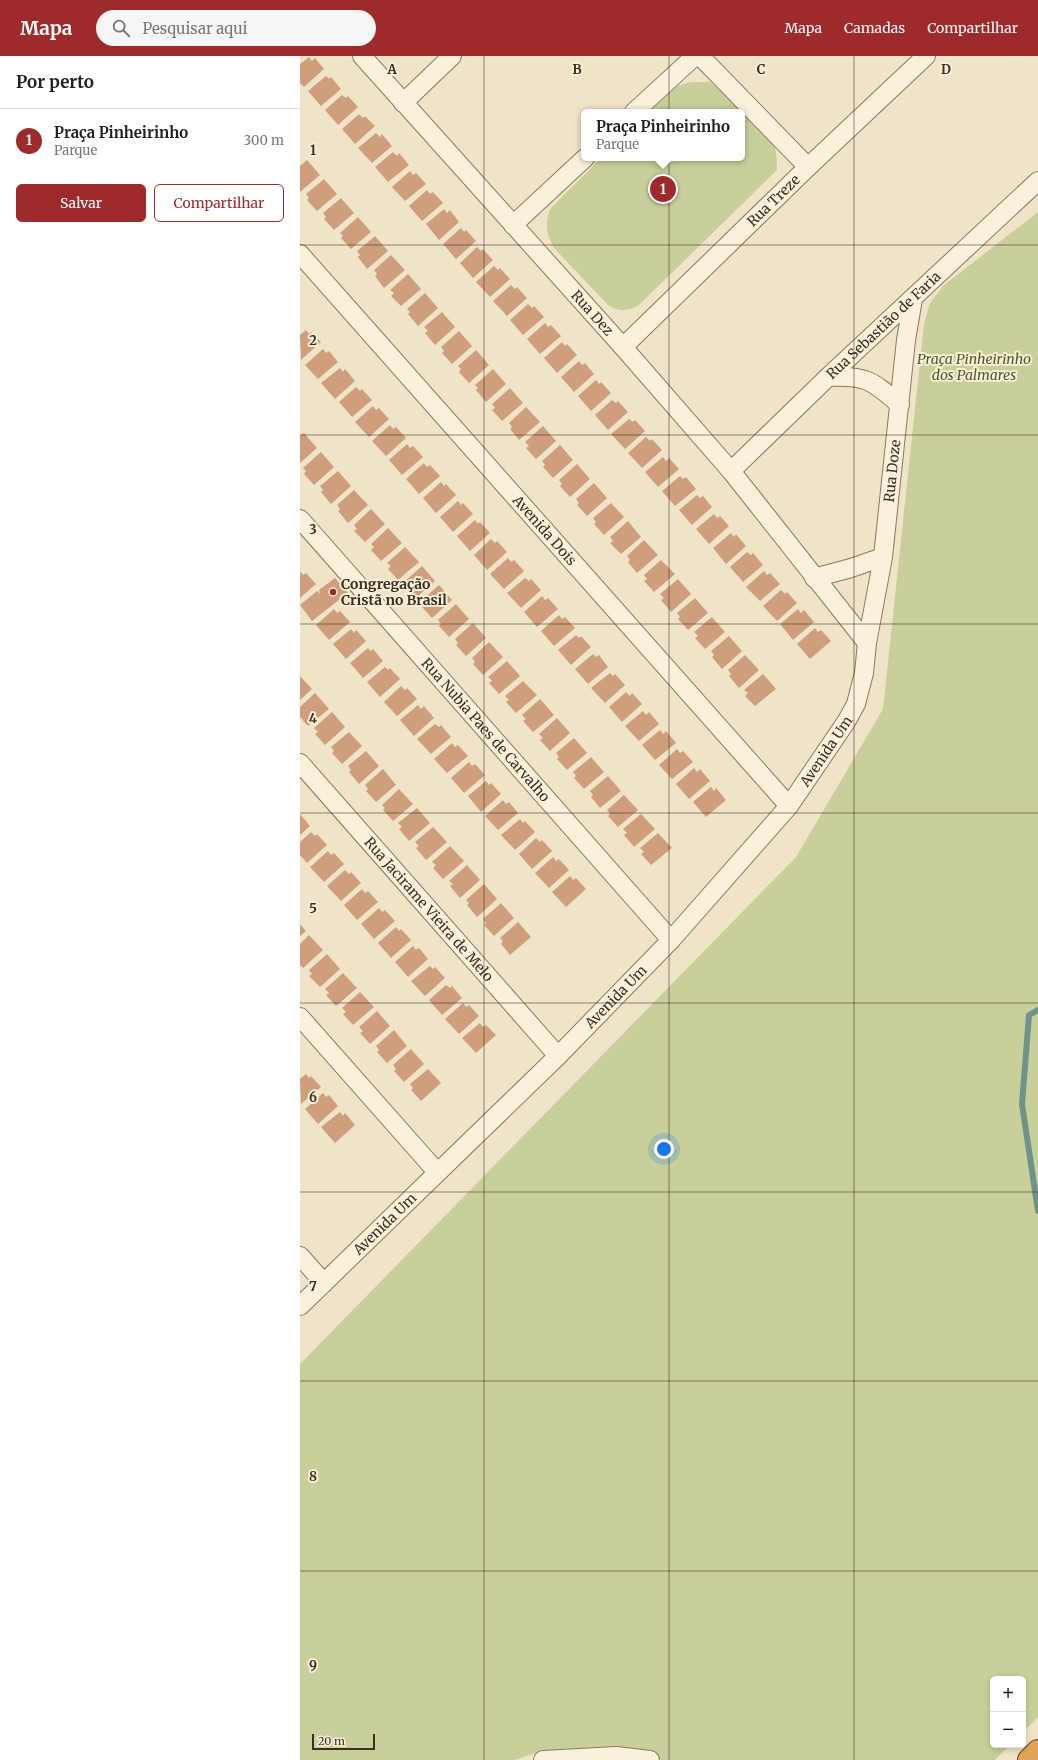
<!DOCTYPE html>
<html lang="pt">
<head>
<meta charset="utf-8">
<style>
	body { margin:0; font-family:Merriweather,serif; background:#f6f6f6; color:#222 }
	.controls { position:absolute; right:12px; bottom:12px; display:grid; overflow:hidden; border-radius:6px; box-shadow:0 2px 6px #0003 }
	.controls button { width:36px; height:36px; display:grid; place-items:center; padding:0; border:0; border-bottom:1px solid #e0e0e0; background:#fff; color:#222; font:20px sans-serif }
	.scale { position:absolute; left:12px; bottom:10px; width:63px; box-sizing:border-box; padding-left:4px; border:2px solid #3d2e20; border-top:0; font-size:11px; line-height:14px; white-space:nowrap; color:#3d2e20; -webkit-text-stroke:3px #f7eed8; paint-order:stroke }
	.you { position:absolute; left:364px; top:1093px; width:14px; height:14px; margin:-10px; border:3px solid #fff; border-radius:50%; background:#1a73e8; box-shadow:0 0 0 6px #1a73e833 }
	.badge { display:grid; place-items:center; width:26px; height:26px; border-radius:50%; background:#9e2a2b; color:#fff; font-size:13px; font-weight:700 }
	.pin { position:absolute; translate:-50% -50%; border:2px solid #fff; box-shadow:0 1px 4px #0006 }
	.popup { position:absolute; left:281px; top:53px; width:164px; height:52px; box-sizing:border-box; display:grid; place-content:center; border-radius:6px; background:#fff; filter:drop-shadow(0 1px 3px #0005); font-size:13px; white-space:nowrap; color:#767676 }
	.popup b { font-size:15px; color:#222 }
	.popup::after { content:''; position:absolute; left:50%; top:100%; margin-left:-8px; border:8px solid transparent; border-top-color:#fff }
	.list { margin:0; padding:0; list-style:none }
	h2 { display:flex; justify-content:space-between; align-items:center; height:52px; margin:0; padding:0 16px; font-size:17px }
	h2 small { font-size:13px; font-weight:400; color:#767676 }
	.list li { display:grid; grid-template-columns:26px 1fr auto; gap:12px; align-items:center; box-sizing:border-box; height:64px; padding:0 16px; border-top:1px solid #e0e0e0 }
	.list b { display:block; font-size:15px; white-space:nowrap }
	.list p { margin:0; font-size:13px; white-space:nowrap; color:#767676 }
	.list em { font-size:13px; font-style:normal; color:#767676 }
	.actions { display:flex; gap:8px; padding:12px 16px }
	.actions a { flex:1; padding:9px 0; border:1px solid #9e2a2b; border-radius:6px; text-align:center; font-size:14px; color:#9e2a2b }
	.actions .main { background:#9e2a2b; color:#fff }
	.icon { flex:none; width:22px; height:22px; fill:none; stroke:currentColor; stroke-width:2; stroke-linecap:round; stroke-linejoin:round }
	.map { position:relative; flex:none; width:738px; height:1704px; overflow:hidden }
	header { display:flex; align-items:center; gap:24px; box-sizing:border-box; height:56px; padding:0 20px; background:#9e2a2b; color:#fff }
	header strong { font-size:19px }
	nav { display:flex; gap:22px; margin-inline-start:auto; font-size:14px }
	.search { width:280px; height:36px; background:#f6f6f6; display:flex; align-items:center; gap:10px; box-sizing:border-box; padding:0 14px; border-radius:22px; color:#767676; font-size:15px }
	main { display:flex }
	aside { flex:1; background:#fff }
	.map>svg:first-child { display:block }
	.green { fill:#c9cf9b }
	.lines { fill:none; stroke-linecap:round; stroke-linejoin:round }
	.stream { stroke:#6f938a; stroke-width:6 }
	.building { fill:#cf9f7d }
	.minor-casing { stroke:#8d765c; stroke-width:20 }
	.motorway-casing { stroke:#5b4430; stroke-width:24 }
	.minor { stroke:#faf1dc; stroke-width:18 }
	.motorway { stroke:#e0a458; stroke-width:22 }
	.grid { fill:none; stroke:#3d2e20; stroke-width:1; stroke-opacity:0.55 }
	.poi-dot { fill:#9e2a2b; stroke:#f7eed8; stroke-width:1.5 }
	.labels { text-anchor:middle; stroke-width:4; stroke-linejoin:round; paint-order:stroke }
	.street-label { font-size:14px; fill:#3d2e20; stroke:#f7eed8 }
	.park-label { font-size:14px; font-style:italic; fill:#4d5a26; stroke:#f7eed8 }
	.poi-label { font-size:14px; font-weight:bold; fill:#3d2e20; stroke:#f7eed8; text-anchor:start }
	.grid-label { font-size:13px; text-anchor:middle; font-weight:bold; fill:#3d2e20; stroke:#f7eed8; stroke-width:4; stroke-linejoin:round; paint-order:stroke }
</style>
</head>
<body>
<header>
<strong>Mapa</strong>
<div class="search"><svg class="icon" aria-label="search" viewBox="0 0 24 24"><circle cx="10" cy="10" r="6"/><path d="M15 15l6 6"/></svg>Pesquisar aqui</div>
<nav><a>Mapa</a><a>Camadas</a><a>Compartilhar</a></nav>
</header>
<main>
<aside>
<h2>Por perto<small></small></h2>
<ul class="list">
<li><span class="badge">1</span><div><b>Praça Pinheirinho</b><p>Parque</p></div><em>300 m</em></li>
</ul>
<div class="actions"><a class="main">Salvar</a><a>Compartilhar</a></div>
</aside>
<div class="map">
<svg width="738" height="1704" viewBox="0 0 738 1704">
	<rect width="100%" height="100%" fill="#f0e4c8"/>
	<g class="green">
		<path d="M391,26H410C426,40 466,71 474,89C477,97 477,105 477,114L340,248C329,256 319,256 308,249L254,192C246,178 245,167 250,153L301,102H442V56H348L373,31Z"/>
		<polygon points="738,156 738,1661 723,1676 723,1623 693,1623 693,1689 710,1689 695,1704 348,1704 319,1690 242,1695 215,1704 0,1704 0,1308 496,801 583,653 624,268 630,247 644,229"/>
	</g>
	<g class="lines">
		<polyline class="stream" points="738,954 729,959 722,1048 738,1155"/>
	</g>
	<g class="building">
		<polygon points="9,1 12,5 15,2 24,13 4,31 0,27 0,8"/>
		<polygon points="26,20 29,23 31,21 41,33 21,50 8,35"/>
		<polygon points="42,39 46,42 48,40 58,51 38,69 25,54"/>
		<polygon points="59,58 63,62 65,60 75,70 55,88 42,73"/>
		<polygon points="76,77 80,81 82,78 92,90 72,107 58,92"/>
		<polygon points="93,96 97,100 99,97 109,109 88,126 75,111"/>
		<polygon points="7,104 20,119 0,136 0,110"/>
		<polygon points="110,115 113,119 116,117 126,128 105,145 92,131"/>
		<polygon points="24,123 37,138 17,155 7,144 9,142 6,138"/>
		<polygon points="127,134 130,138 133,136 143,147 122,165 109,150"/>
		<polygon points="41,142 54,157 34,174 24,163 26,161 23,157"/>
		<polygon points="144,153 147,157 150,154 159,166 139,184 126,168"/>
		<polygon points="58,161 71,176 51,193 41,182 43,180 40,177"/>
		<polygon points="161,172 164,176 166,174 176,185 156,203 143,188"/>
		<polygon points="75,180 88,195 67,213 58,201 60,199 57,195"/>
		<polygon points="177,191 181,195 183,193 193,204 173,222 160,207"/>
		<polygon points="91,199 105,214 84,232 75,220 77,218 74,214"/>
		<polygon points="194,210 198,214 200,212 210,223 190,241 176,226"/>
		<polygon points="108,218 121,233 101,250 91,240 94,237 90,234"/>
		<polygon points="211,229 215,233 217,231 227,242 207,260 193,245"/>
		<polygon points="125,237 138,252 118,270 108,258 110,256 107,253"/>
		<polygon points="228,248 232,252 234,250 244,261 223,279 210,264"/>
		<polygon points="142,256 155,271 135,289 125,277 128,275 124,271"/>
		<polygon points="245,267 248,271 251,269 261,280 240,298 227,283"/>
		<polygon points="6,274 9,278 11,276 21,286 1,304 0,279"/>
		<polygon points="159,275 172,290 152,308 142,297 144,295 141,291"/>
		<polygon points="262,286 265,290 267,288 277,299 257,317 244,302"/>
		<polygon points="23,293 26,297 29,295 38,306 18,323 5,309"/>
		<polygon points="176,294 189,309 169,327 159,316 161,313 158,310"/>
		<polygon points="279,305 282,309 285,307 294,318 274,336 261,321"/>
		<polygon points="40,312 43,316 45,313 55,325 35,343 21,327"/>
		<polygon points="193,313 206,328 186,346 176,334 178,332 175,329"/>
		<polygon points="296,324 299,328 301,326 311,337 291,355 278,340"/>
		<polygon points="56,331 60,335 62,333 72,344 52,361 39,346"/>
		<polygon points="210,332 223,347 202,365 192,354 195,352 192,348"/>
		<polygon points="312,344 316,347 318,345 328,356 308,374 295,359"/>
		<polygon points="73,350 76,354 79,352 89,363 69,381 55,366"/>
		<polygon points="226,351 240,366 219,384 210,373 212,371 209,367"/>
		<polygon points="329,363 333,366 335,364 345,375 325,393 311,378"/>
		<polygon points="90,369 93,373 96,371 106,382 86,400 72,385"/>
		<polygon points="243,370 256,385 236,403 226,392 229,390 225,386"/>
		<polygon points="4,377 17,392 0,407 0,380"/>
		<polygon points="346,381 350,385 352,383 362,394 342,412 328,397"/>
		<polygon points="107,388 110,392 113,390 123,401 102,419 89,404"/>
		<polygon points="260,389 273,404 253,422 243,411 245,409 242,405"/>
		<polygon points="21,396 34,411 14,429 4,418 6,415 3,412"/>
		<polygon points="363,401 366,405 369,402 379,413 358,431 345,416"/>
		<polygon points="124,407 127,411 130,409 140,420 119,438 106,423"/>
		<polygon points="277,408 290,423 270,441 260,430 262,428 259,424"/>
		<polygon points="38,415 51,430 31,448 21,436 23,434 20,430"/>
		<polygon points="380,420 383,423 386,421 396,433 375,450 362,435"/>
		<polygon points="141,426 144,430 146,428 156,439 136,457 123,442"/>
		<polygon points="294,427 307,442 287,460 277,449 279,447 276,443"/>
		<polygon points="54,434 68,449 48,467 38,455 40,453 37,449"/>
		<polygon points="397,439 400,442 403,440 412,451 392,469 379,454"/>
		<polygon points="158,445 161,449 163,447 173,458 153,476 140,461"/>
		<polygon points="311,447 324,461 304,479 294,468 296,466 293,462"/>
		<polygon points="71,453 85,468 65,486 54,475 57,473 54,469"/>
		<polygon points="414,458 417,462 420,460 429,470 409,488 396,473"/>
		<polygon points="175,464 178,468 180,466 190,477 170,495 157,480"/>
		<polygon points="328,465 341,481 321,498 310,487 313,485 310,481"/>
		<polygon points="88,472 102,487 81,505 71,494 74,491 71,488"/>
		<polygon points="431,477 434,481 436,478 446,490 426,508 413,492"/>
		<polygon points="191,483 195,487 197,485 207,496 187,514 174,499"/>
		<polygon points="344,484 358,499 337,517 328,506 330,504 327,500"/>
		<polygon points="105,491 119,506 98,524 88,513 91,510 87,507"/>
		<polygon points="447,496 451,499 453,497 463,509 443,526 430,511"/>
		<polygon points="208,502 211,506 214,504 224,515 204,533 190,518"/>
		<polygon points="361,504 375,518 354,536 344,525 347,523 344,519"/>
		<polygon points="122,510 135,525 115,543 105,532 108,530 104,526"/>
		<polygon points="0,515 3,519 6,517 16,528 0,542"/>
		<polygon points="464,515 467,519 470,517 480,528 460,545 446,531"/>
		<polygon points="35,522 48,537 12,565 0,549 17,535 20,538 19,534"/>
		<polygon points="225,522 229,525 231,523 241,534 221,552 207,537"/>
		<polygon points="378,523 391,538 371,556 361,544 364,542 360,538"/>
		<polygon points="139,529 152,544 132,562 122,551 124,549 121,545"/>
		<polygon points="481,534 485,538 487,536 497,547 477,565 463,550"/>
		<polygon points="242,540 245,544 248,542 258,553 237,571 224,556"/>
		<polygon points="395,542 408,557 388,574 378,563 380,561 377,557"/>
		<polygon points="156,548 169,563 149,581 139,570 141,568 138,564"/>
		<polygon points="34,553 37,557 40,555 50,566 29,584 16,569"/>
		<polygon points="498,553 501,557 504,554 514,566 493,584 480,568"/>
		<polygon points="259,559 262,563 265,561 275,572 254,590 241,575"/>
		<polygon points="412,561 425,576 405,593 395,582 398,580 394,576"/>
		<polygon points="173,567 186,582 166,600 156,589 158,587 155,583"/>
		<polygon points="515,572 518,576 521,574 531,585 510,603 497,588"/>
		<polygon points="51,573 54,577 56,574 66,585 46,603 33,588"/>
		<polygon points="276,579 279,582 281,580 291,591 271,609 258,594"/>
		<polygon points="429,580 442,595 422,613 412,601 414,599 411,595"/>
		<polygon points="189,586 203,601 183,619 173,608 175,606 172,602"/>
		<polygon points="68,592 71,595 73,593 83,605 63,622 50,607"/>
		<polygon points="293,598 296,601 299,599 308,611 288,628 275,613"/>
		<polygon points="445,599 459,614 439,632 429,620 431,618 428,614"/>
		<polygon points="207,605 220,620 199,638 189,627 192,625 188,621"/>
		<polygon points="85,611 88,614 90,612 100,623 80,641 67,626"/>
		<polygon points="310,617 313,620 315,618 325,629 305,647 291,632"/>
		<polygon points="463,618 476,633 455,650 445,640 448,637 444,634"/>
		<polygon points="0,620 12,633 0,644"/>
		<polygon points="223,625 237,639 216,657 206,646 209,644 205,640"/>
		<polygon points="101,630 105,634 107,632 117,643 97,660 84,646"/>
		<polygon points="326,636 330,640 332,637 342,648 322,666 309,651"/>
		<polygon points="15,637 29,653 8,670 0,661 0,651"/>
		<polygon points="240,643 254,659 233,676 223,665 226,663 222,659"/>
		<polygon points="118,649 121,653 124,650 134,662 114,680 100,664"/>
		<polygon points="343,655 346,659 349,656 359,668 339,685 325,670"/>
		<polygon points="32,656 45,671 25,689 15,678 18,676 14,672"/>
		<polygon points="257,662 270,677 250,695 240,684 243,682 239,678"/>
		<polygon points="135,668 139,671 141,669 151,681 131,698 117,683"/>
		<polygon points="360,674 363,678 366,675 376,687 355,704 342,689"/>
		<polygon points="49,676 62,690 42,708 32,697 34,695 31,691"/>
		<polygon points="274,682 287,697 267,714 257,703 259,701 256,697"/>
		<polygon points="152,687 155,691 158,689 168,700 147,717 134,703"/>
		<polygon points="377,693 380,697 383,695 393,706 372,723 359,709"/>
		<polygon points="66,695 79,710 59,728 49,716 51,714 48,710"/>
		<polygon points="291,701 304,716 284,733 274,722 276,720 273,716"/>
		<polygon points="169,706 172,710 175,708 185,719 164,737 151,722"/>
		<polygon points="394,712 397,716 400,713 410,725 389,743 376,728"/>
		<polygon points="83,713 96,729 76,746 66,735 68,733 65,729"/>
		<polygon points="308,720 321,735 300,752 291,741 293,739 290,735"/>
		<polygon points="186,725 189,729 191,727 201,738 181,756 168,740"/>
		<polygon points="411,731 414,735 416,732 426,744 406,761 393,746"/>
		<polygon points="99,733 113,748 93,765 83,754 85,752 82,749"/>
		<polygon points="324,739 338,754 318,771 308,760 310,758 307,754"/>
		<polygon points="203,744 206,748 209,746 218,757 198,774 185,760"/>
		<polygon points="117,752 130,767 109,785 99,773 102,771 98,767"/>
		<polygon points="0,758 10,770 0,779"/>
		<polygon points="341,758 355,773 334,791 324,779 327,777 323,773"/>
		<polygon points="220,763 223,767 225,765 235,776 215,794 201,779"/>
		<polygon points="133,771 147,786 126,804 116,792 119,790 115,786"/>
		<polygon points="11,776 15,780 17,778 27,789 7,807 0,799 0,786"/>
		<polygon points="358,777 372,792 351,809 341,798 344,796 340,792"/>
		<polygon points="236,782 240,786 242,784 252,795 232,813 219,798"/>
		<polygon points="150,790 164,805 143,823 133,812 136,809 132,806"/>
		<polygon points="28,795 31,799 34,797 44,808 24,826 10,811"/>
		<polygon points="253,801 256,805 259,803 269,814 249,832 235,817"/>
		<polygon points="167,809 180,824 160,842 150,830 153,828 149,825"/>
		<polygon points="45,814 49,818 51,816 61,827 41,845 27,830"/>
		<polygon points="270,820 273,824 276,822 286,833 266,851 252,836"/>
		<polygon points="184,828 197,843 177,861 167,849 169,847 166,844"/>
		<polygon points="62,833 65,837 68,835 78,846 57,864 44,849"/>
		<polygon points="201,847 214,862 194,880 184,869 186,867 183,863"/>
		<polygon points="79,852 82,856 85,854 95,865 74,883 61,868"/>
		<polygon points="218,866 231,881 210,899 201,888 203,885 200,882"/>
		<polygon points="0,868 6,875 0,880"/>
		<polygon points="96,871 99,875 101,873 111,884 91,902 78,887"/>
		<polygon points="9,879 23,894 3,912 0,909 0,888"/>
		<polygon points="113,890 116,894 119,892 128,903 108,921 95,906"/>
		<polygon points="27,898 40,913 20,931 9,920 12,918 9,914"/>
		<polygon points="130,910 133,913 135,911 145,922 125,940 111,925"/>
		<polygon points="43,917 57,932 36,950 26,939 29,937 25,933"/>
		<polygon points="146,929 150,932 152,930 162,942 142,959 129,944"/>
		<polygon points="60,936 74,951 53,969 43,958 46,956 42,952"/>
		<polygon points="163,947 166,951 169,949 179,960 159,978 145,963"/>
		<polygon points="77,955 90,970 70,988 60,977 63,975 59,971"/>
		<polygon points="180,967 183,971 186,969 196,979 176,997 162,982"/>
		<polygon points="94,974 107,990 87,1007 77,996 79,994 76,990"/>
		<polygon points="111,993 124,1008 104,1026 94,1015 96,1013 93,1009"/>
		<polygon points="128,1013 141,1027 121,1045 111,1034 113,1032 110,1028"/>
		<polygon points="6,1018 9,1022 11,1020 21,1031 1,1048 0,1023"/>
		<polygon points="23,1037 26,1041 29,1039 38,1050 18,1068 5,1053"/>
		<polygon points="40,1056 43,1060 45,1057 55,1069 35,1087 21,1071"/>
	</g>
	<g class="lines">
		<g class="minor-casing">
			<g id="minor">
				<path id="s1" d="M62,0L323,291L431,415L567,587"/>
				<polyline points="400,0 508,111"/>
				<polyline points="103,47 152,0"/>
				<polyline points="334,56 395,0"/>
				<polyline points="213,169 285,102"/>
				<path id="s2" d="M0,198L489,750"/>
				<path id="s3" d="M323,291L508,111L626,0"/>
				<path d="M528,321C565,319 572,324 600,349"/>
				<path id="s4" d="M431,415L528,321L738,125"/>
				<path id="s5" d="M0,463L371,884"/>
				<polyline points="514,522 551,512 583,501"/>
				<path id="s6" d="M0,707L258,1000"/>
				<polyline points="0,961 137,1116"/>
				<polyline points="0,1200 24,1227"/>
				<path id="s7" d="M0,1250L258,1000L371,884L489,750L546,666L556,648L564,617L567,587L583,501L606,284L613,243"/>
				<polyline points="243,1704 316,1700 350,1704"/>
			</g>
		</g>
		<g class="motorway-casing">
			<polyline id="motorway" points="729,1704 738,1695"/>
		</g>
		<use href="#minor" class="minor"/>
		<use href="#motorway" class="motorway"/>
	</g>
	<path class="grid" d="M184,0V1704M369,0V1704M554,0V1704M0,189H738M0,379H738M0,568H738M0,757H738M0,947H738M0,1136H738M0,1325H738M0,1515H738"/>
	<circle class="poi-dot" cx="33" cy="536" r="4"/>
	<g class="labels">
		<g class="street-label">
			<text dy="5" stroke="none"><textPath href="#s3" startOffset="210">Rua Treze</textPath></text>
			<text dy="5" stroke="none"><textPath href="#s1" startOffset="345">Rua Dez</textPath></text>
			<text dy="5" stroke="none"><textPath href="#s4" startOffset="211">Rua Sebastião de Faria</textPath></text>
			<text dy="5" stroke="none"><textPath href="#s7" startOffset="1058">Rua Doze</textPath></text>
			<text dy="5" stroke="none"><textPath href="#s2" startOffset="369">Avenida Dois</textPath></text>
			<text dy="5" stroke="none"><textPath href="#s5" startOffset="281">Rua Nubia Paes de Carvalho</textPath></text>
			<text dy="5" stroke="none"><textPath href="#s7" startOffset="766">Avenida Um</textPath></text>
			<text dy="5" stroke="none"><textPath href="#s6" startOffset="195">Rua Jacirame Vieira de Melo</textPath></text>
			<text dy="5" stroke="none"><textPath href="#s7" startOffset="442">Avenida Um</textPath></text>
			<text dy="5" stroke="none"><textPath href="#s7" startOffset="118">Avenida Um</textPath></text>
		</g>
		<g class="park-label">
			<text x="674" y="308">Praça Pinheirinho<tspan x="674" dy="16">dos Palmares</tspan></text>
		</g>
		<g class="poi-label">
			<text x="41" y="533">Congregação<tspan x="41" dy="16">Cristã no Brasil</tspan></text>
		</g>
	</g>
	<g class="grid-label">
		<text x="92" y="18">A</text>
		<text x="277" y="18">B</text>
		<text x="461" y="18">C</text>
		<text x="646" y="18">D</text>
		<text x="13" y="99">1</text>
		<text x="13" y="289">2</text>
		<text x="13" y="478">3</text>
		<text x="13" y="667">4</text>
		<text x="13" y="857">5</text>
		<text x="13" y="1046">6</text>
		<text x="13" y="1235">7</text>
		<text x="13" y="1425">8</text>
		<text x="13" y="1614">9</text>
	</g>
</svg>
<div class="controls">
<button>+</button>
<button>−</button>
</div>
<div class="scale">20 m</div>
<div class="you"></div>
<div class="pin badge" style="left:363px;top:133px">1</div>
<div class="popup"><b>Praça Pinheirinho</b>Parque</div>
</div>
</main>
</body>
</html>
